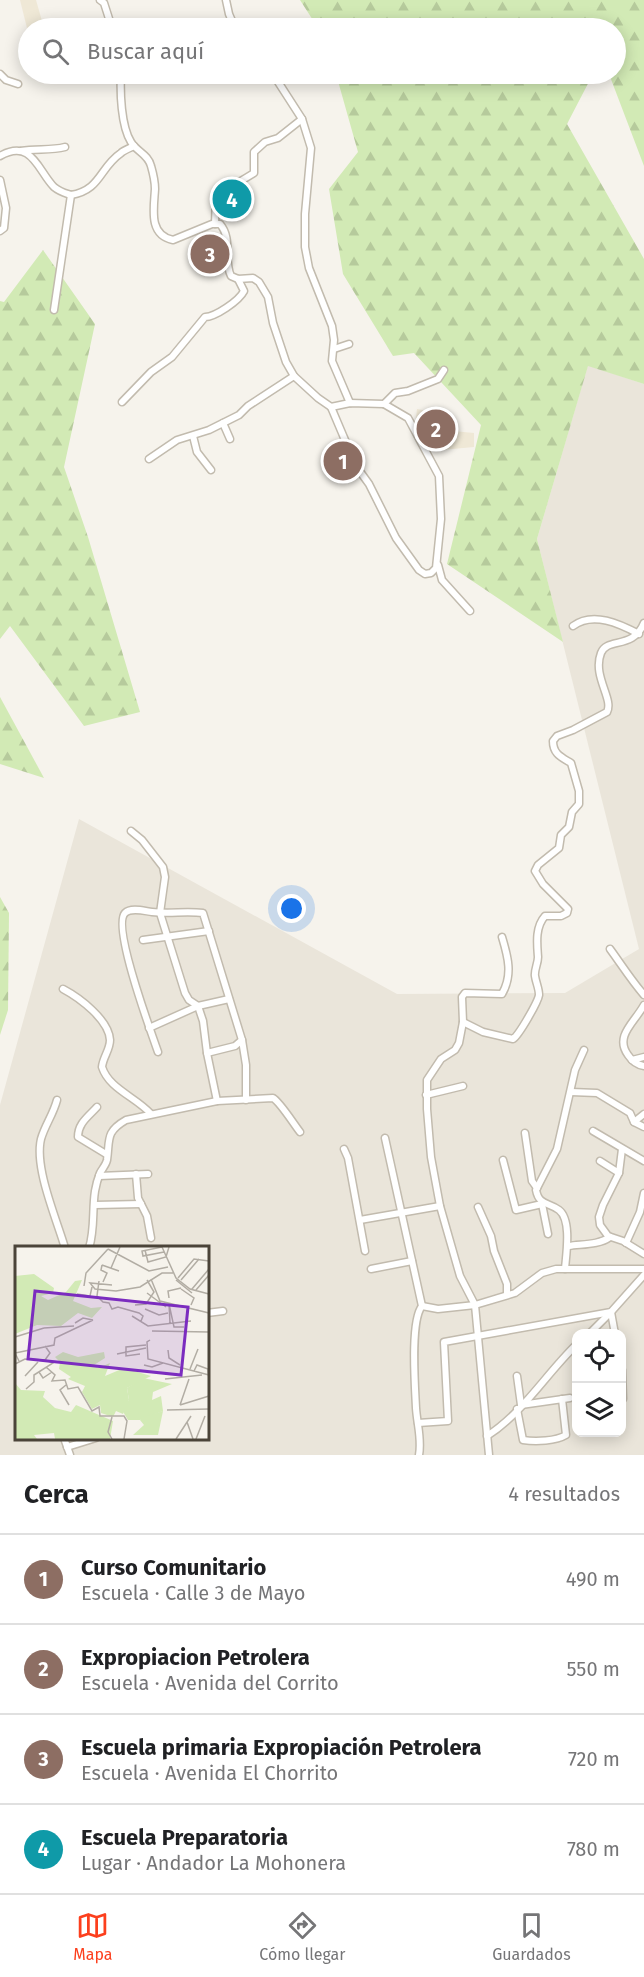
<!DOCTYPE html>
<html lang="es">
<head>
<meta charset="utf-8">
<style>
	body { margin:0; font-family:"Fira Sans",sans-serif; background:#f2f2f2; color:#202124 }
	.controls { position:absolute; right:18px; bottom:18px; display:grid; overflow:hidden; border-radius:12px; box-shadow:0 3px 15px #0003 }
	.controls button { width:54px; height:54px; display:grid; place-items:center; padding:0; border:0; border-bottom:2px solid #e0e0e0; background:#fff; color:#202124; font:30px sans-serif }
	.you { position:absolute; left:292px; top:909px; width:21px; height:21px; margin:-15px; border:4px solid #fff; border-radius:50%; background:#1a73e8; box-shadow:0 0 0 9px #1a73e833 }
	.badge { display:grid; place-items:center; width:39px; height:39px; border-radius:50%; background:#fc3f1d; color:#fff; font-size:20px; font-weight:700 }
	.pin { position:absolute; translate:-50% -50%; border:3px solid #fff; box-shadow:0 2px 6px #0006 }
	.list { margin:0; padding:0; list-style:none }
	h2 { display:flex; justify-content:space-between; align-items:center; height:78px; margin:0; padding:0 24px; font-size:26px }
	h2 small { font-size:20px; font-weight:400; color:#757577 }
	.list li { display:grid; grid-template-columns:39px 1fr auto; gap:18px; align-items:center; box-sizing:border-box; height:90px; padding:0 24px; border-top:2px solid #e0e0e0 }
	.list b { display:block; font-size:22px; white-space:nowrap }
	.list p { margin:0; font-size:20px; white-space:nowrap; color:#757577 }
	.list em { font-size:20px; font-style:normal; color:#757577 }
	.icon { flex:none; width:33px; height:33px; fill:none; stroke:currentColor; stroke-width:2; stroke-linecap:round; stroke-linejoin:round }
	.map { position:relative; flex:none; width:644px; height:1455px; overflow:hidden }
	.search { position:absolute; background:#fff; box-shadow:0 3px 15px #0003; left:18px; right:18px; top:18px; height:66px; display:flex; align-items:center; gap:15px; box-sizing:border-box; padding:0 21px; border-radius:33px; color:#757577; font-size:22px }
	.sheet { height:438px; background:#fff }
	nav { display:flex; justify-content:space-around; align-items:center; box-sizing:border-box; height:84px; border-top:2px solid #e0e0e0; background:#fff; font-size:16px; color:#757577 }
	nav a { display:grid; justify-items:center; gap:3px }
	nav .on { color:#fc3f1d }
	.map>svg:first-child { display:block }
	.residential { fill:#eae5da; fill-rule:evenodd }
	.education { fill:#efe8d6 }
	.forest { fill:url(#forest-firs) }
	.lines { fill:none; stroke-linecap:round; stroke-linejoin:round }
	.street-casing { stroke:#c2bbae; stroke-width:9 }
	.street { stroke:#fff; stroke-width:6 }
	.inset-road { fill:none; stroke:#b2ada4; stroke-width:1.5 }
	.view { fill:#7b2cbf; fill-opacity:0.15; stroke:#7b2cbf; stroke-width:3 }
	.inset-edge { fill:none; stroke:#4b4439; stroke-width:3 }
</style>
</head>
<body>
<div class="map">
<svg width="644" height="1455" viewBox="0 0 644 1455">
	<defs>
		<pattern id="forest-firs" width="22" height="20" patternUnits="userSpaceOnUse" patternTransform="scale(1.5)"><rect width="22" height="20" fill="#d2eab5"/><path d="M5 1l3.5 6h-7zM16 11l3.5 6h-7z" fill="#b6ca9c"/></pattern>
	</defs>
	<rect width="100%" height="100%" fill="#f6f3ec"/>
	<path class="residential" d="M588,365L644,384V1455H0V1105L79,819L397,994L565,993L639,949L537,539ZM16,1248H207V1438H16ZM576,1334H622V1432H576Z"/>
	<g class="education">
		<polygon points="20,0 36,0 44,28 28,28 28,32"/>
		<polygon points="417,409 455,416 453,431 474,433 474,447 431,451 421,432 415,427"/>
		<polygon points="346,445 356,472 344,479 336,467 333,454 333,451"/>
	</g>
	<g class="forest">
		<polygon points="300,0 644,0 644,166 609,74 616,74 616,28 318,28"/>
		<polygon points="336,74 593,74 567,124 644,259 644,384 588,366 537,539 563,642 447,564 481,425 414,353 393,356 343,274 329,189 358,152"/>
		<polygon points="43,250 95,324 64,467 88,537 140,712 84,726 10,626 0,639 0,301 4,302"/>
		<polygon points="0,697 44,778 0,764"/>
		<polygon points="0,897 9,913 8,1010 0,1035"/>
	</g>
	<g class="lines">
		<g class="street-casing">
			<g id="street">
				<polyline points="100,0 104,3 112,28"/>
				<polyline points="226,0 229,14 235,28"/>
				<polyline points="0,74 6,80 18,84"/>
				<path d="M121,74C120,92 121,126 131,142C137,152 148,154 151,166C153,173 155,182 155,189C154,208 148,235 173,240L212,224H220C233,239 223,260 231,276L238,279L253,278L259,282L268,297L273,323L286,362L294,376L318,398L331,407"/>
				<polyline points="273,74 302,119 311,148 305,214 305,247 309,268 332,326 334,340 332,361 350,403"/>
				<path d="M21,151C36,148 50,151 65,147"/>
				<path d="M0,156C32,138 38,171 54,187C60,192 65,193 71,195C101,190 99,168 121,153C124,150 130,148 134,146"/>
				<polyline points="0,180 6,208 4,228 0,231"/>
				<polyline points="215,224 216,196 254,173 254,152 265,142 278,138 302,119"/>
				<polyline points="54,310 71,195"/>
				<polyline points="334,349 349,344"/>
				<path d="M122,402L151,372L172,357L205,317C215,317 239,301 244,291L238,279"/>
				<polyline points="331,407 356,466 369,484 396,538 419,570 425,574 431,573 436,568 441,519 439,476 408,418 384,404"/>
				<polyline points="331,407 350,403 384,404 395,393 408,391 438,379 444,370"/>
				<polyline points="223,423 230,439"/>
				<polyline points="193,436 197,452 211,470"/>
				<polyline points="149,459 177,440 209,430 239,415 248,406 294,376"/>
				<polyline points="438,565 442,580 470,611"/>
				<path d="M573,626C593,611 620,624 639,634"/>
				<polyline points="131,831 142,840 163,867 165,877 160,913 185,993 189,1000 198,1006 203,1021 207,1053 217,1101"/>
				<polyline points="143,940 209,931"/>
				<path d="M610,949C621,964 631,980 644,995"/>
				<path d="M63,989C80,998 109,1020 110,1040C110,1050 103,1057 102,1067C109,1089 136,1097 151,1114"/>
				<path d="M644,1005C635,1022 614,1036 628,1055C632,1061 637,1065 644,1066"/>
				<path d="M463,1022L483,1032L513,1039C519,1035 538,1002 539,995C539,988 536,983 535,976C534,970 538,964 538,957C537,944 535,927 545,916H561L567,913L568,909L543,884L535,871L538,865L559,848L561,835L569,827L572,812L579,804V791L571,763C561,757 553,754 553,741L557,736L573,730L607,712C614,699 592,676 601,653C607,637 633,650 644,623"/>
				<polyline points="149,1028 198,1006 229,999"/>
				<path d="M158,1052C151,1032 112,926 125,913C131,907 144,911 152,912C169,914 186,911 203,913L242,1040L246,1065V1100"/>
				<polyline points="207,1053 235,1046 242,1040"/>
				<polyline points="632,1060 644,1057"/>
				<polyline points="571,1092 597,1093 630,1113 634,1122 644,1127"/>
				<polyline points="426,1095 463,1086"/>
				<path d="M57,1100C53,1115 45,1125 41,1139C34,1168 57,1220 65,1248"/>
				<path d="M97,1107C88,1117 78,1123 78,1137L106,1154"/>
				<polyline points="634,1122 644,1114"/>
				<polyline points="593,1131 644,1161"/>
				<polyline points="525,1133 532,1181 537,1188"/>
				<path d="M385,1138L422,1306C410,1321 415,1386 416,1408C417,1424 422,1439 419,1455"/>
				<polyline points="344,1149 348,1158 365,1251"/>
				<polyline points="622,1149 619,1173 603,1205 599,1217 600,1225 608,1236 623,1241 644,1254"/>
				<polyline points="503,1160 516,1210 542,1204 548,1234"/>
				<polyline points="600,1161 619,1173"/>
				<polyline points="136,1174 138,1198 147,1216 151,1238"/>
				<polyline points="99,1176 148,1174"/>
				<polyline points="95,1205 141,1204"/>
				<polyline points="478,1207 491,1236 494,1251 507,1284 507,1295"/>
				<polyline points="360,1220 440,1206"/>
				<polyline points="626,1243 640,1212 644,1193"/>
				<path d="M569,1246C582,1244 599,1245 610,1237"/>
				<path d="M89,1248C95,1229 92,1210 95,1191C96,1185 98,1178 100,1173C102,1169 106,1165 107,1160C110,1140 105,1132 126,1120L217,1101L273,1098C280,1102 293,1123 300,1132"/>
				<polyline points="371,1269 412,1261"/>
				<path d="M565,1269C566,1255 572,1220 559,1210C549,1202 539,1206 536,1190L557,1149L575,1070L584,1050"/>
				<polyline points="422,1306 438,1309 475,1305 515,1293 542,1273 556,1269 644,1269"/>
				<polyline points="611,1312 615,1334"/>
				<polyline points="207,1313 223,1311"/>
				<polyline points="589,1334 610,1313"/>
				<polyline points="622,1370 623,1399"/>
				<polyline points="517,1376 521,1405 570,1398"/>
				<path d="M517,1409L523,1440C536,1442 556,1441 566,1435L562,1399"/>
				<polyline points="418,1423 448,1421 444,1342 611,1312 644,1275"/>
				<path d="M487,1436C523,1413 546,1374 576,1345"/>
				<polyline points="64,1438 70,1455"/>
				<polyline points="67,1447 96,1438"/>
				<path d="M489,1455L475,1305L460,1276L440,1206L431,1157L427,1109V1080L441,1059L455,1050L459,1043L463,1022L462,997L465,993L502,994C513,975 508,957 502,937"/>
			</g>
		</g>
		<use href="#street" class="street"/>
	</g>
	<g transform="translate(15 1246)">
		<rect width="194" height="194" fill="#f6f3ec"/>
		<path d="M128,132L157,138L138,146L137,154L146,150L148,165L125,174H113L107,164L114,154L112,142Z" fill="#d2eab5"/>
		<path d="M19,28L39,42L38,47L26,50L33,54L51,46L60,35L67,34L58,55L76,62L87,61L77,72L63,67L46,80L22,79L0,88V30ZM48,106L63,111L89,106L90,112L79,119L83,122L95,117L90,130L109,122L136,130L112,142L114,154L108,168L101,165L98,171L86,167L85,159L77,163L67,146L70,140L53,133L56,131L44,123L45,116L40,111ZM0,137L6,144L30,145L28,151L40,162L56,166L61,159L98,175L95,193H40L39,187L19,189L22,193H0ZM148,165L143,189H118L129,179L125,174L128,171Z" fill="#d2eab5"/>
		<path class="inset-road" d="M147,1L161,32L175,43L194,48M147,1L127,5L128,10L149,6M93,3L134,25L153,21M130,4L133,16L151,11L154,1M87,19L86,24L92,27L88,36M87,19L104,25M96,22L105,1M163,32L179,13L194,15M136,33L145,55L194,67M161,34L177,47M166,34L184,13M84,35L82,50L88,56L94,57L97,63L103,61L124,67L128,70L126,75M97,39L75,37L80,43L101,45L125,41L147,27H158M69,40L71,27L93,3M166,43L179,52L176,59M177,43L194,23M181,44L194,29M132,47L151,61M62,48L75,50L77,41M154,52L153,45L166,42M154,58L159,81H169M154,58L155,77M120,59L131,58L139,46L132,34M130,63L144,69L153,67M117,70L133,80L176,75M60,77L68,72L78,74M29,82L59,80M137,85L194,86M0,91L29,82M135,94L132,96L133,113L194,129M153,104L154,112L165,119M102,108L131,102M125,108L111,110V101L131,99M4,115L0,107L39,99L40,92L78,74M0,118L10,113L30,114M129,119L137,121L148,117M31,121L40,129L37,135L50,134L53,143L63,141L77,165L84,161L85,170H109L112,175L109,193M175,123L183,103M179,125L182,119L193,123L194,134M24,126L28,132L37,126M10,130L23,116M150,133L187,129M51,139L45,144L54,159M11,143L19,136V129L38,117L30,114L35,107L30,100M165,159L194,150M165,159L174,133M152,164L194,163M172,176L178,193M97,193L93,186L97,171M161,193L176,170M181,193L190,170"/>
		<path class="view" d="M20,45L173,61L166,129L13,113Z"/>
		<rect width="194" height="194" class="inset-edge"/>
	</g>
</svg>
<div class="controls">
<button><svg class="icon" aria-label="locate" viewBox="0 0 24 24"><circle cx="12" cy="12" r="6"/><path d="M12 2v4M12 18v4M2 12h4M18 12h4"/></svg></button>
<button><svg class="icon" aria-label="layers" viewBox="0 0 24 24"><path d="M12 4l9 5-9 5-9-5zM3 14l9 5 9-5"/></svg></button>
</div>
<div class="you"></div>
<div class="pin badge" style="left:343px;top:461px;background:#8d6e63">1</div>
<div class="pin badge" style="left:436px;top:429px;background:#8d6e63">2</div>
<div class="pin badge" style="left:210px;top:254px;background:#8d6e63">3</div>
<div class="pin badge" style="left:232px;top:199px;background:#0f9aa8">4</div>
<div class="search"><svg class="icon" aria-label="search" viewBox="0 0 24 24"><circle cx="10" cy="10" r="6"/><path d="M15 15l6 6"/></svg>Buscar aquí</div>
</div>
<section class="sheet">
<h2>Cerca<small>4 resultados</small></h2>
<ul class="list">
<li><span class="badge" style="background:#8d6e63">1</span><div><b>Curso Comunitario</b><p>Escuela · Calle 3 de Mayo</p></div><em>490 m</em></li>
<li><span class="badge" style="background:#8d6e63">2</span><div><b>Expropiacion Petrolera</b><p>Escuela · Avenida del Corrito</p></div><em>550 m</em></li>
<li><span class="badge" style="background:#8d6e63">3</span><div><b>Escuela primaria Expropiación Petrolera</b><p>Escuela · Avenida El Chorrito</p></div><em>720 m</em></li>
<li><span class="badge" style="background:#0f9aa8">4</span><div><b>Escuela Preparatoria</b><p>Lugar · Andador La Mohonera</p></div><em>780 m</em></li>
</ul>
</section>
<nav>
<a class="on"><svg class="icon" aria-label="map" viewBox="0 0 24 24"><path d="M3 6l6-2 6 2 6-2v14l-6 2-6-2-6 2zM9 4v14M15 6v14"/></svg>Mapa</a>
<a><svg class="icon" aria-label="directions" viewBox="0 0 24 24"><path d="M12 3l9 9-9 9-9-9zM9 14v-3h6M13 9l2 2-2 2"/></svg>Cómo llegar</a>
<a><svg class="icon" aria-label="saved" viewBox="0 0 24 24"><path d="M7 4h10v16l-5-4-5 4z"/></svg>Guardados</a>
</nav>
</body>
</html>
